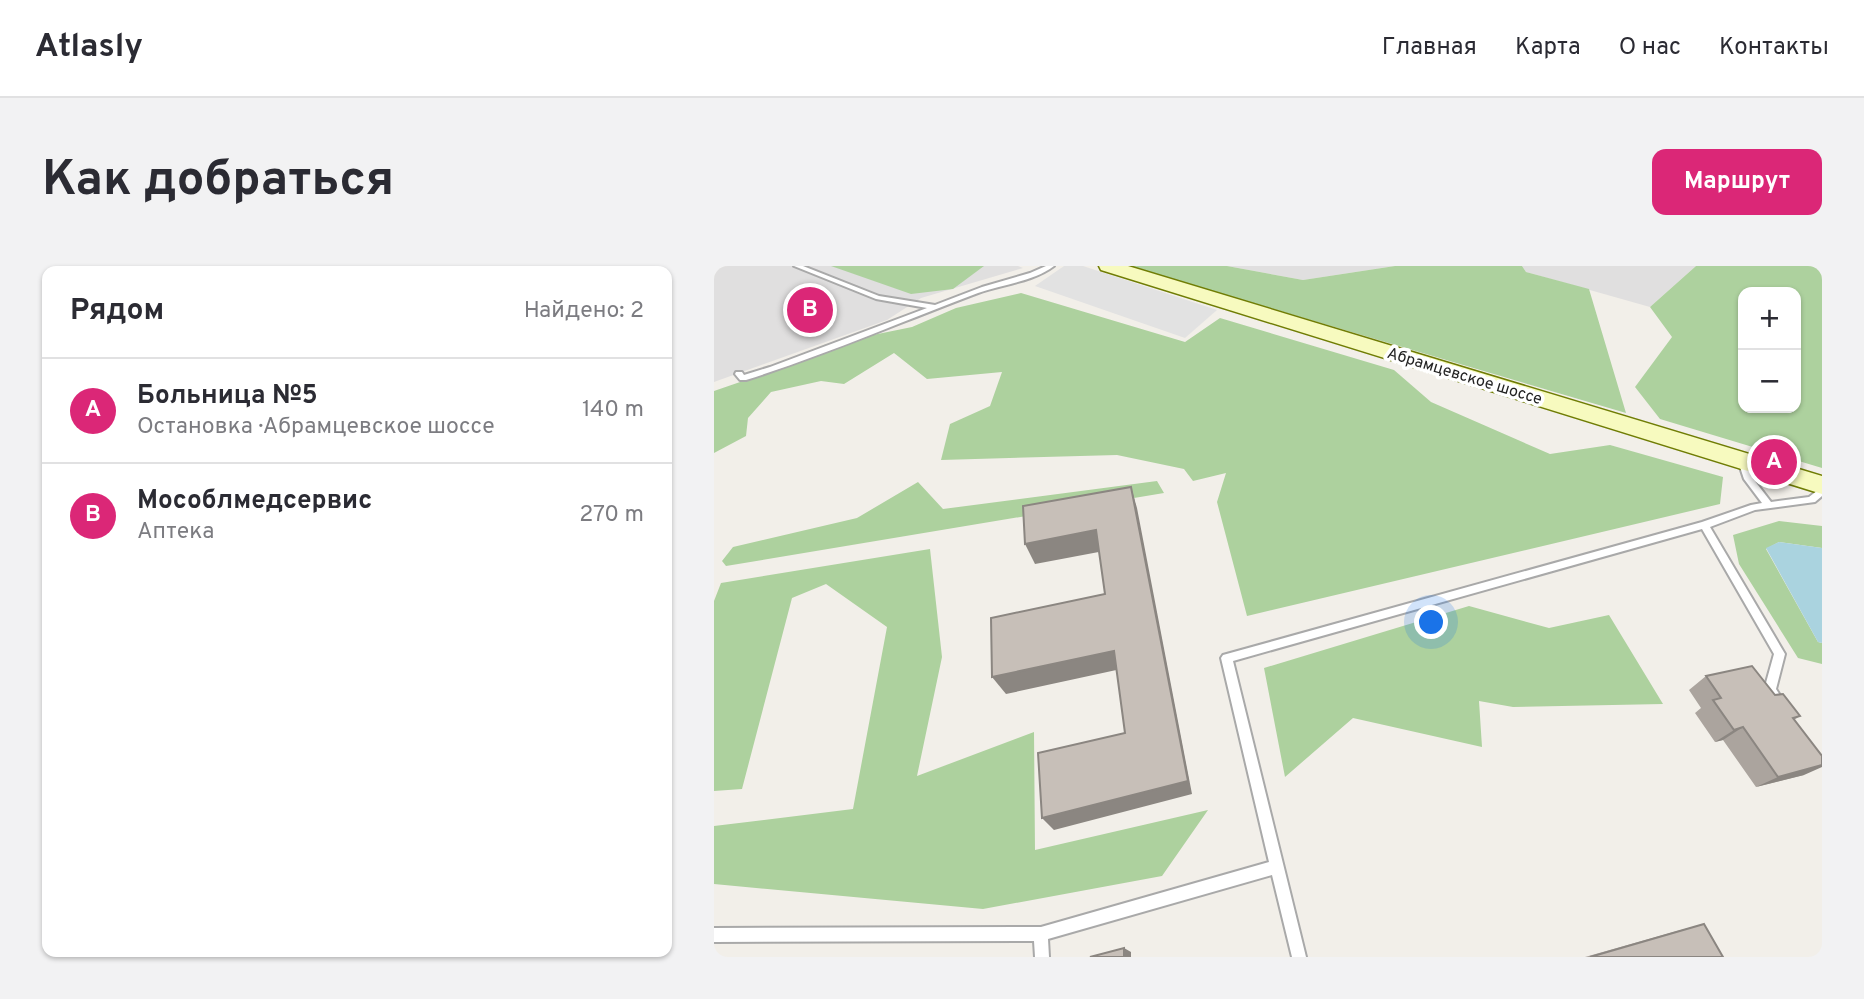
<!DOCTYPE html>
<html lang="ru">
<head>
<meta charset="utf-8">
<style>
	body { margin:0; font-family:Overpass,sans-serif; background:#f2f2f3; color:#2b2b33 }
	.controls { position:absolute; right:21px; top:21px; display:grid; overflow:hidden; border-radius:14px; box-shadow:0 2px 5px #0004 }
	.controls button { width:63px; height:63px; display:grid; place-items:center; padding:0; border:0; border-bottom:2px solid #e1e1e2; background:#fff; color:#2b2b33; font:35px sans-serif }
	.you { position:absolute; left:718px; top:357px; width:24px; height:24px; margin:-18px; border:5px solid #fff; border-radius:50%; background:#1a73e8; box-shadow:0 0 0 10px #1a73e833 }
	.badge { display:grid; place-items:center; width:46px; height:46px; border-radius:50%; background:#db2777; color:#fff; font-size:23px; font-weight:700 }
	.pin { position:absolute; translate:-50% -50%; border:4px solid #fff; box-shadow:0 2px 7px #0006 }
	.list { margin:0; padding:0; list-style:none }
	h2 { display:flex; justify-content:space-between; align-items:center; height:91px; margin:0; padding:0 28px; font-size:30px }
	h2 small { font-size:23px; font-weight:400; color:#7c7c81 }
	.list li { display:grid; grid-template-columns:46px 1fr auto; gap:21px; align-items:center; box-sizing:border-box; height:105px; padding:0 28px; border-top:2px solid #e1e1e2 }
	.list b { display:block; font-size:26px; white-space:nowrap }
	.list p { margin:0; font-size:23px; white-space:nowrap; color:#7c7c81 }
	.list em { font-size:23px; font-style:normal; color:#7c7c81 }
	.map { position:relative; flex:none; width:1108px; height:691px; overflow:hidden; border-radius:14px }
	header { display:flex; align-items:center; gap:42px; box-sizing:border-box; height:98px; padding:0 35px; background:#fff; border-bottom:2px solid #e1e1e2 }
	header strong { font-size:33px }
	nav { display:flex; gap:38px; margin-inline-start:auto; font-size:24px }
	.intro { display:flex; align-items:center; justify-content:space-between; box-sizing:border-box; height:168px; padding:0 42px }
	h1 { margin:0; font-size:49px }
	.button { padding:18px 32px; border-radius:14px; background:#db2777; color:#fff; font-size:24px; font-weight:700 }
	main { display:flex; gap:42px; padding:0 42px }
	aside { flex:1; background:#fff; border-radius:14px; box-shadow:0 2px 5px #0004 }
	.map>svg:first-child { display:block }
	.residential { fill:#e0dfdf }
	.forest { fill:#add19e; fill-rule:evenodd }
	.parking { fill:#e2e2e2 }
	.water { fill:#aad3df }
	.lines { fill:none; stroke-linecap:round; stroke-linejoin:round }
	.lane-casing { stroke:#a9a9a9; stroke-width:4 }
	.secondary-casing { stroke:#707d05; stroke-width:3 }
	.lane { fill:#fff; fill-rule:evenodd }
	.secondary { fill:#f7fabf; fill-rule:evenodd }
	.wall { fill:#aba49e }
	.shaded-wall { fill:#8b8681 }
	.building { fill:#c7bfb8; stroke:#8b8681; stroke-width:2 }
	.labels { text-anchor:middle; stroke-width:7; stroke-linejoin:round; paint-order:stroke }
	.far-street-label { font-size:16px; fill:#222; stroke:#fff }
</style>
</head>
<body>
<header>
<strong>Atlasly</strong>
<nav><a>Главная</a><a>Карта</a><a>О нас</a><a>Контакты</a></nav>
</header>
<div class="intro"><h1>Как добраться</h1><a class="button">Маршрут</a></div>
<main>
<aside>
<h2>Рядом<small>Найдено: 2</small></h2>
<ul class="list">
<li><span class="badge">A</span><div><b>Больница №5</b><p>Остановка · Абрамцевское шоссе</p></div><em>140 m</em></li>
<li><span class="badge">B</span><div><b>Мособлмедсервис</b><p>Аптека</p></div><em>270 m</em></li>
</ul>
</aside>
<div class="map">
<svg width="1108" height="691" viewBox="0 0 1108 691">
	<rect width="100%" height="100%" fill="#f2efe9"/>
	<g class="residential">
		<polygon points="0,0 304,0 309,2 207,32 173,54 0,116"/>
		<polygon points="513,0 681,0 589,14"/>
		<polygon points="808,0 982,0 936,41 812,6"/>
	</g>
	<g class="forest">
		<polygon points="117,0 270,0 239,23 197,28"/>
		<polygon points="414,0 513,0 589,14 681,0 808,0 812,6 875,23 912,147"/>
		<path d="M982,0H1108V202L946,153L921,121L958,71L936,41ZM1029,26H1082V142H1029Z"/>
		<polygon points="307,27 471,76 506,52 680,104 717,136 836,188 896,179 1009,211 1006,238 533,350 503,236 512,207 479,215 470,203 403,189 227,194 236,158 276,140 288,106 213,113 180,87 130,118 107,115 57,126 34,152 32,170 0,187 0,125 87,95 110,79 198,61 242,42"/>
		<polygon points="443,215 450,227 12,300 8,295 19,281 143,252 204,216 229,243"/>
		<polygon points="1065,255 1108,260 1108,282 1065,276 1052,283 1104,376 1108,377 1108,398 1084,392 1025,298 1019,269"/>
		<polygon points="216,283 228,391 203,510 320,466 321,584 494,544 448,610 269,643 0,618 0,560 139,543 173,361 112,318 78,332 28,523 0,525 0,335 7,317"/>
		<polygon points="755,340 835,362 895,349 949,438 799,441 765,435 768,481 639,452 571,511 550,402"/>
	</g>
	<polygon class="parking" points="350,0 369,0 503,44 471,72 321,20"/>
	<polygon class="water" points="1065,276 1108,282 1108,377 1104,376 1052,282"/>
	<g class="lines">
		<g class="lane-casing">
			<g id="lane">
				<path d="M80,0H89L165,30L221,39L268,21L316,7L332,0H340C319,16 289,18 264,27C187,56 111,89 32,114H26L21,108L22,106H28L30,109L56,101L213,42L162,33Z"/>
				<polygon points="1028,192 1032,195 1037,210 1057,236 1095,231 1108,221 1108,230 1101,236 1041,244 996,261 1071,388 1062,423 1069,434 1067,438 1063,439 1059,438 1050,424 1060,388 988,263 519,395 592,691 578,691 558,609 334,673 335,691 321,691 320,675 0,676 0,662 327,661 555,596 507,392 509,389 988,256 1037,239 1048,237 1030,213 1024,195"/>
			</g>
		</g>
		<g class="secondary-casing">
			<polygon id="secondary" points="385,0 414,0 1108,210 1108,228 387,4"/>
		</g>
		<use href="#lane" class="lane"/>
		<use href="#secondary" class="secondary"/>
	</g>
	<g class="wall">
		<polygon points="992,410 1061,429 1086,450 1080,454 1090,509 1042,521 1009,474 1001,476 981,447 987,442 975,424"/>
		<polygon points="990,658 1009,691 871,691 963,665"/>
	</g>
	<g class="shaded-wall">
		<polygon points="417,221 423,242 478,528 340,564 328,552 474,515"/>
		<polygon points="382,264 390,285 321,298 311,278"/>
		<polygon points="400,385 407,403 292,428 278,411"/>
		<polygon points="1029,461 1009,474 1001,476 1020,464"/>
		<polygon points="1108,499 1108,501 1090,509 1042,521 1064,511"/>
		<polygon points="410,682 417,686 417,691 410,691"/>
	</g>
	<g class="building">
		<polygon points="417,221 474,515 328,552 324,487 411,467 400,385 278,411 277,352 391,328 382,264 311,278 309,240"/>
		<polygon points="1038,400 1061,429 1069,428 1086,450 1079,452 1108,490 1108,499 1064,511 1029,461 1020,464 999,434 1007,432 992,410"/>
		<polygon points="990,658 1009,691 876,691"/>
		<polygon points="410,682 410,691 376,691"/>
	</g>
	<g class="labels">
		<g class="far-street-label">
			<text transform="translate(751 109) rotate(17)" y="6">Абрамцевское шоссе</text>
		</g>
	</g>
</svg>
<div class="controls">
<button>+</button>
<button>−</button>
</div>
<div class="you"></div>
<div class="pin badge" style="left:1060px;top:196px">A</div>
<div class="pin badge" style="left:96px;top:44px">B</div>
</div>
</main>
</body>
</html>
